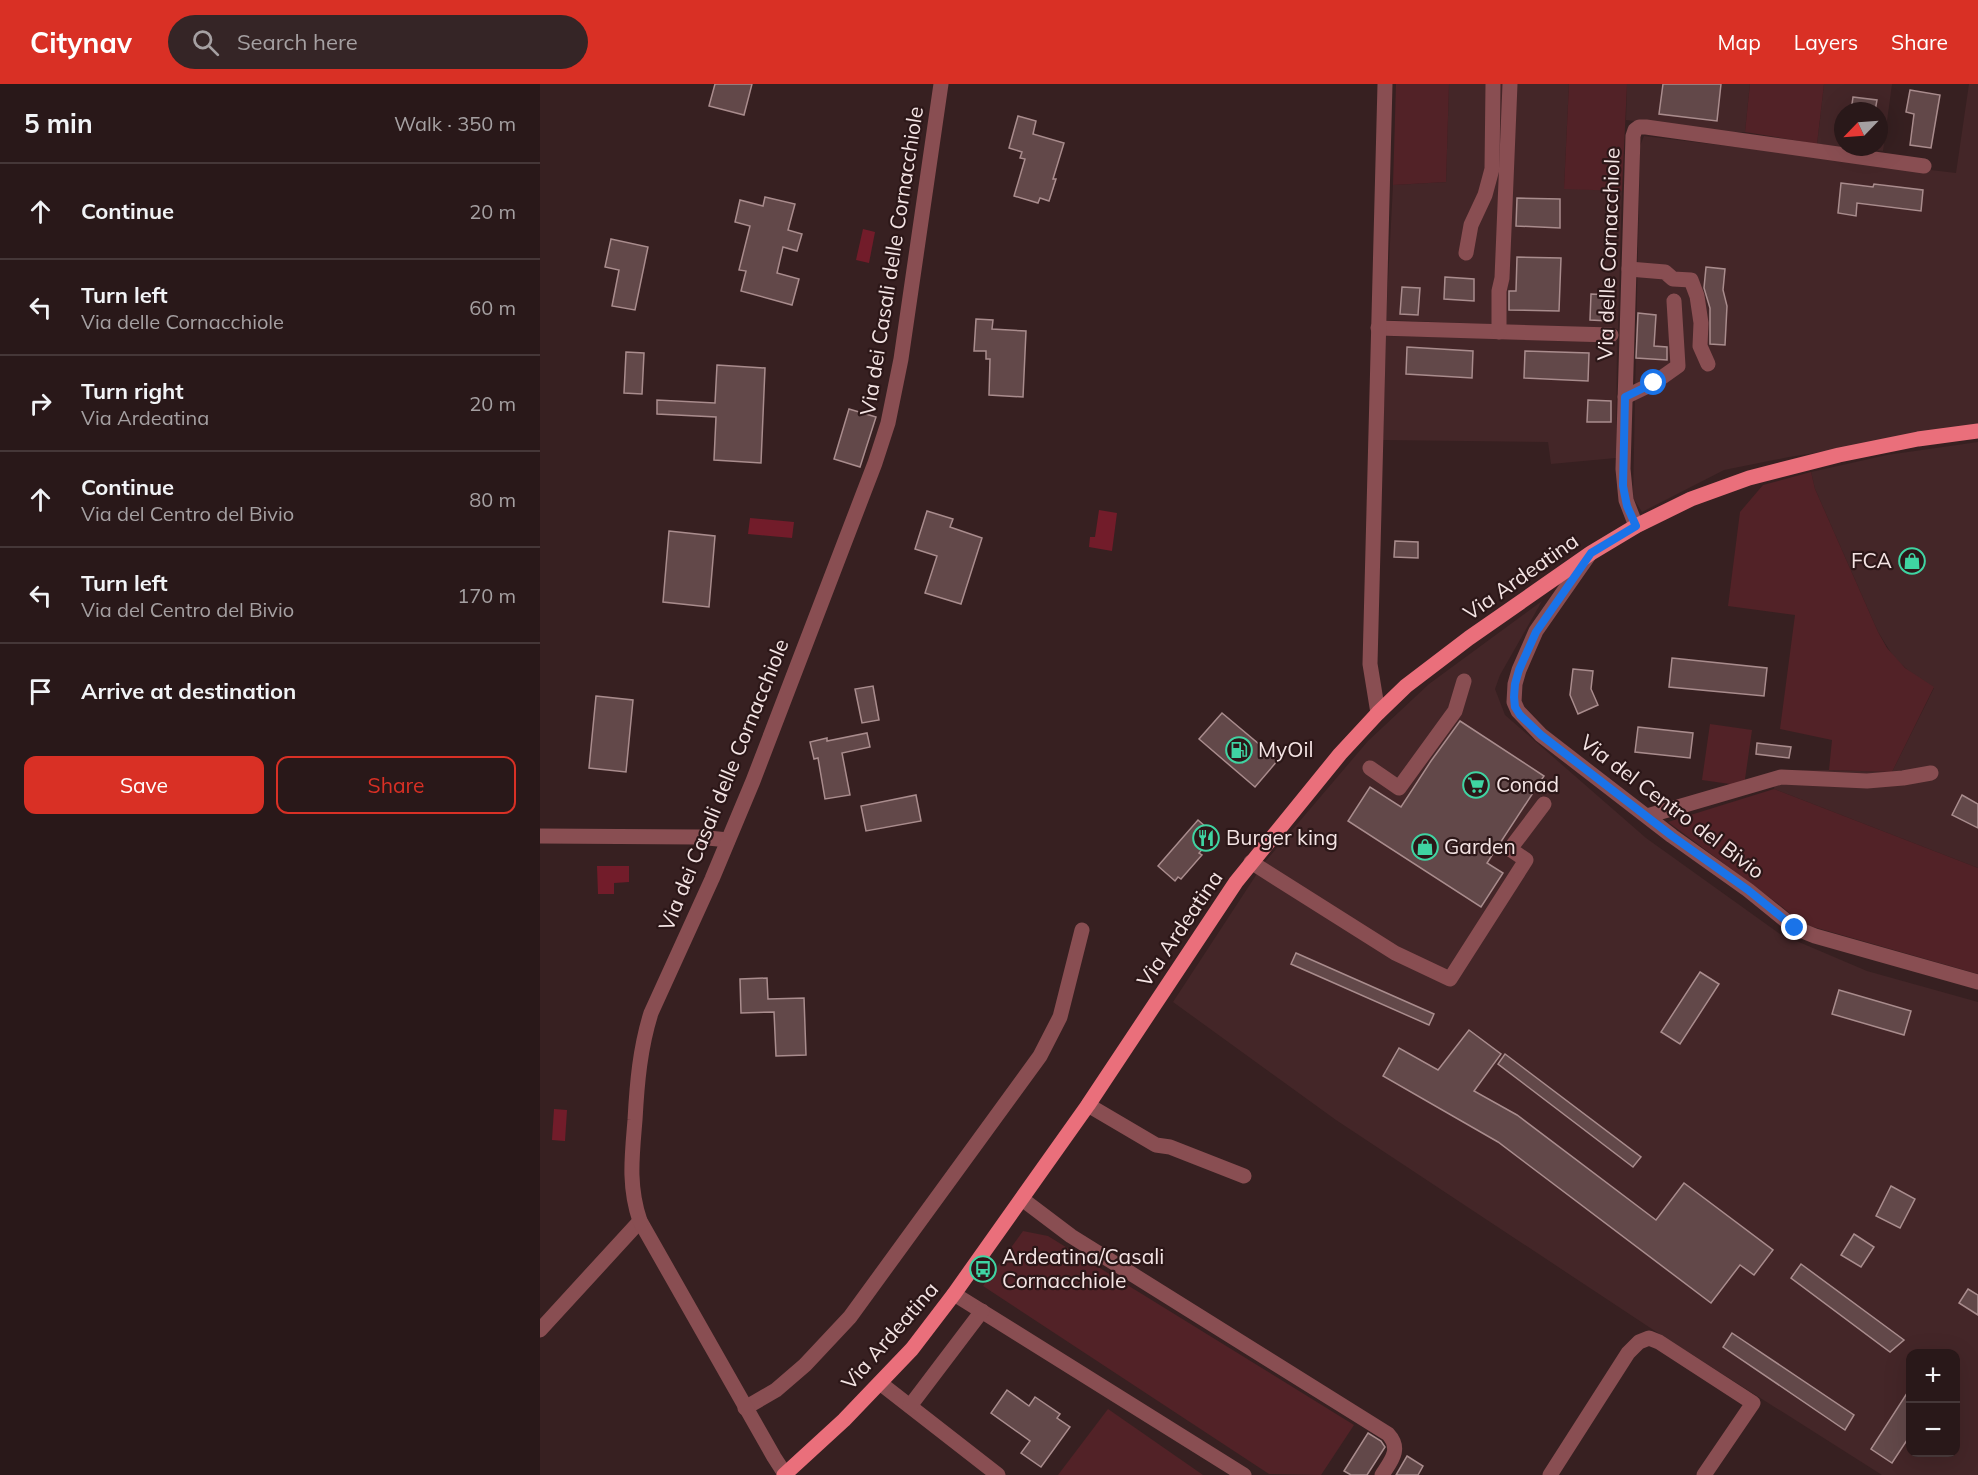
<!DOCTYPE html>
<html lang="en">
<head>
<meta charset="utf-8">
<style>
	body { margin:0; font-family:Mulish,sans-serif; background:#352526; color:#f1f3f6 }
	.controls { position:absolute; right:18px; bottom:18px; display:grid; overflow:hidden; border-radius:12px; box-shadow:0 6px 24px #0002 }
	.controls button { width:54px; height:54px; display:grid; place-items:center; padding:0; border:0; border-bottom:2px solid #453738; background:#291819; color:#f1f3f6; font:30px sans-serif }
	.compass { position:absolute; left:1294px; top:18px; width:54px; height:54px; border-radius:50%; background:#291819; box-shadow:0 6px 24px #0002; rotate:245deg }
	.stop { position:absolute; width:18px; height:18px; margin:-14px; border:4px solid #1a73e8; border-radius:50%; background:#fff }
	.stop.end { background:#1a73e8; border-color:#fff; box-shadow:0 2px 6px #0008 }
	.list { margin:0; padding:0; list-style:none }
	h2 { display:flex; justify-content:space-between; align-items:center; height:78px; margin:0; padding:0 24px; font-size:26px }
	h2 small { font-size:20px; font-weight:400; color:#a5a0a2 }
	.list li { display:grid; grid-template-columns:39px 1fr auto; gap:18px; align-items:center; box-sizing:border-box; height:96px; padding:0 24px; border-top:2px solid #453738 }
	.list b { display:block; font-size:22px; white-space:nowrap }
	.list p { margin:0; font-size:20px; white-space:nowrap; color:#a5a0a2 }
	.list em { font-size:20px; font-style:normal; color:#a5a0a2 }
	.actions { display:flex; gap:12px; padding:18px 24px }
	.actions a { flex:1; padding:14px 0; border:2px solid #d93025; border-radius:12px; text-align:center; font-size:21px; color:#d93025 }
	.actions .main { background:#d93025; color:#fff }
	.icon { flex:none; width:33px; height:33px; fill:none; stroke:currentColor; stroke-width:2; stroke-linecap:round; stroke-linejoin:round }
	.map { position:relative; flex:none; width:1438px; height:1391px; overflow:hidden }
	header { display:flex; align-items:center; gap:36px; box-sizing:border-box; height:84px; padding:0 30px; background:#d93025; color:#fff }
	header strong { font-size:28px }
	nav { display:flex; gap:33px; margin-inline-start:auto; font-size:21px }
	.search { width:420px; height:54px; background:#352526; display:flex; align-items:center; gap:15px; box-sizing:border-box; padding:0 21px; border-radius:33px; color:#a5a0a2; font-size:22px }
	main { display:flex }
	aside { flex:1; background:#291819 }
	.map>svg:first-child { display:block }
	.built { fill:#442628; fill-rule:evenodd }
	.green { fill:#522227 }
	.water { fill:#721c2a }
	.building { fill:#624849; stroke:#a98c8d; stroke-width:1.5 }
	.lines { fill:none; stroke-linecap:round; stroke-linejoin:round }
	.minor { stroke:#894e52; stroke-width:15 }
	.major { stroke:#ea6f7b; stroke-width:15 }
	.route { stroke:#1a73e8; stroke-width:8 }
	.labels { text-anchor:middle; stroke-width:4.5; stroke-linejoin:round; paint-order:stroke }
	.street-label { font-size:21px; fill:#f4e4e4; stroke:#2c1718 }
	.poi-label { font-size:21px; fill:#f4e4e4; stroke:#2c1718; text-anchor:start }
</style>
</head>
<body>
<header>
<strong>Citynav</strong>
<div class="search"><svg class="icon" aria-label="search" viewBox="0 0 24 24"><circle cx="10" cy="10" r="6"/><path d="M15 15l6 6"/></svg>Search here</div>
<nav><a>Map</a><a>Layers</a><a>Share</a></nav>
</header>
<main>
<aside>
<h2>5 min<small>Walk · 350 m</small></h2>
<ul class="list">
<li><svg class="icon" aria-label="ahead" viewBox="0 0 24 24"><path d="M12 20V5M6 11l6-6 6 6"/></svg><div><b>Continue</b></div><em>20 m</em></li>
<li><svg class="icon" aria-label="left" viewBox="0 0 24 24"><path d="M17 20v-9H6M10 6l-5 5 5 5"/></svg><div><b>Turn left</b><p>Via delle Cornacchiole</p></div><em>60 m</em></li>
<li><svg class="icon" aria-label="right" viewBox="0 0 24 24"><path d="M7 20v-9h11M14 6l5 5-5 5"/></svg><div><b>Turn right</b><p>Via Ardeatina</p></div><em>20 m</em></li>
<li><svg class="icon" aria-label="ahead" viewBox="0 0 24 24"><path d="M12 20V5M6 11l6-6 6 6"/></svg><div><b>Continue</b><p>Via del Centro del Bivio</p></div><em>80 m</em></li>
<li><svg class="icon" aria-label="left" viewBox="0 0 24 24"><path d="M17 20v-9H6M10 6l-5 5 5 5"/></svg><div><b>Turn left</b><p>Via del Centro del Bivio</p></div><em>170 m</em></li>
<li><svg class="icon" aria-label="arrive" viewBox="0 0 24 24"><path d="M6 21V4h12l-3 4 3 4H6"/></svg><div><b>Arrive at destination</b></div></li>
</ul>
<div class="actions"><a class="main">Save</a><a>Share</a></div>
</aside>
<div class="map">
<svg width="1438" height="1391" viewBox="0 0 1438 1391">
	<rect width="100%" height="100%" fill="#372021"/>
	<g class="built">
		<polygon points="909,0 1029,0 1024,104 1082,107 1078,245 846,236 853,101 906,98"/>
		<polygon points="1087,0 1210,0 1205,48 1188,48 1086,36"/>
		<path d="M1284,0H1352L1343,67L1277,60ZM1303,27H1339V63H1303Z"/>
		<polygon points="1429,0 1438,0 1438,343 1249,373 1184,386 1102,428 1093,414 1100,62 1104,52 1416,89"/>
		<polygon points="846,252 1077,257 1076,374 1011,380 1008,358 843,356"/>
		<polygon points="1438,358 1438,784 1234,705 1237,686 1289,686 1352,688 1394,604 1376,593 1355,575 1338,548 1275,405 1271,388 1347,371"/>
		<path d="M1002,517L960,591L955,605L965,631L1106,754L1240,850L1327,887L1438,918V1391H1342L1121,1251L796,1036L633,918L724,779L828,657L889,600ZM1370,1270H1416V1368H1370Z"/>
	</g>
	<g class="green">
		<polygon points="856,0 909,0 906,98 853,101"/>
		<polygon points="1029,0 1087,0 1082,107 1024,105"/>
		<polygon points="1210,0 1284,0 1277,60 1205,48"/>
		<polygon points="1271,388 1275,405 1338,548 1347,564 1365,584 1394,603 1352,688 1289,686 1292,656 1240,645 1255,531 1188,522 1200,428 1223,401"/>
		<polygon points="1170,640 1212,646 1204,702 1162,696"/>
		<polygon points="1234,705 1438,784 1438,890 1263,840 1241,822 1128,738"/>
		<polygon points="483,1147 508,1152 814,1341 781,1391 729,1390 443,1202"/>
		<polygon points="568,1325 663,1391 518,1391"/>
	</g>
	<g class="water">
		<polygon points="323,145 335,148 329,179 316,176"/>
		<polygon points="559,426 577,429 572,467 549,463 550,453 555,453"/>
		<polygon points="210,434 254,438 252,454 208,450"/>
		<polygon points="57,782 89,782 89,798 74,799 74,810 58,810"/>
		<polygon points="14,1025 27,1026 25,1057 12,1056"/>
	</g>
	<g class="building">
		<polygon points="175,0 212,0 204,31 169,22"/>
		<polygon points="1123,0 1181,0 1177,37 1119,30"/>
		<polygon points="1370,6 1400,11 1391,64 1370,61 1374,30 1366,28"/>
		<polygon points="1313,13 1337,16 1335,27 1311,27"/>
		<polygon points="478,32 496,37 493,50 524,59 513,95 516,95 509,117 500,114 498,119 474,112 485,75 480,74 482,68 469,64"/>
		<polygon points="1301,99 1333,103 1334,100 1383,106 1381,127 1317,119 1316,132 1298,129"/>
		<polygon points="225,113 255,120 248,146 262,150 257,167 243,163 237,189 259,195 252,221 201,207 206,187 199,186 210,142 195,138 200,116 223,122"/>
		<polygon points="977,114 1020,115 1020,144 976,142"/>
		<polygon points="71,155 108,163 95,226 72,222 79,186 65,183"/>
		<polygon points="977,173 1021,174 1019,227 969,226 969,207 976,207"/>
		<polygon points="1166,183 1185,185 1183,206 1187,222 1185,261 1170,260 1170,224 1164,204"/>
		<polygon points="905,193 934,195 934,217 904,215"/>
		<polygon points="862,203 880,204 878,231 860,230"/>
		<polygon points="1051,210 1070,211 1069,237 1050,236"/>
		<polygon points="1098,229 1116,231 1114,262 1127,263 1127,276 1096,274"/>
		<polygon points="436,235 453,236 452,245 486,247 483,313 449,311 450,275 446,275 446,267 434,267"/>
		<polygon points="867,263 933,267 932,294 866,290"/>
		<polygon points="985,267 1049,269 1048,297 984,294"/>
		<polygon points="86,268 104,269 102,310 84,309"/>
		<polygon points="177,281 225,284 221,379 174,376 176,333 117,330 117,316 175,319"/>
		<polygon points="1048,316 1071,317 1071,338 1047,338"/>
		<polygon points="309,325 336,333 320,383 294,375"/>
		<polygon points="387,427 413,435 410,443 442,454 421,520 385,509 397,472 375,465"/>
		<polygon points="129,447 175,452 169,523 123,518"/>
		<polygon points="855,457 878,458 878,474 854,473"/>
		<polygon points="1132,574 1227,584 1224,612 1129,603"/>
		<polygon points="1033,585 1053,587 1051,605 1058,621 1038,630 1030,611"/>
		<polygon points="333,602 339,636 322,639 315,605"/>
		<polygon points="56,612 93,616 86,688 49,684"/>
		<polygon points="682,629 738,676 715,703 659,655"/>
		<polygon points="920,637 1004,692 947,779 963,789 941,823 808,737 830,703 861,723 891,677"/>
		<polygon points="1098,643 1153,649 1150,674 1095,668"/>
		<polygon points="327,649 330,663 302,669 310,711 285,715 278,674 274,675 270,658 287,654 287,657"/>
		<polygon points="1217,659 1251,663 1249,674 1216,670"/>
		<polygon points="376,711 381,737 326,747 321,722"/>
		<polygon points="1422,711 1438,720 1438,744 1412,731"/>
		<polygon points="658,736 675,751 659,769 662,771 641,795 638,793 635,797 618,782"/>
		<polygon points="756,869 894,930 889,941 751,880"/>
		<polygon points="1160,888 1179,900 1140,960 1121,948"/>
		<polygon points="227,894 228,915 264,914 266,971 236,972 234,928 201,929 200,895"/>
		<polygon points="1299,906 1371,927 1364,951 1292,930"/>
		<polygon points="929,946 961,970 934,1007 977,1031 1116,1136 1144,1099 1233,1166 1214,1191 1200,1181 1171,1219 958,1058 843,992 859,964 898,986"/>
		<polygon points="965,970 1101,1073 1093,1083 958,980"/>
		<polygon points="1351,1102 1375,1115 1360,1144 1336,1132"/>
		<polygon points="1314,1150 1334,1163 1321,1183 1301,1171"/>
		<polygon points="1261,1180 1364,1256 1350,1268 1251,1194"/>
		<polygon points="1428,1205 1438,1211 1438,1231 1419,1219"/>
		<polygon points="1192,1249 1314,1331 1305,1346 1183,1263"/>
		<polygon points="1371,1303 1371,1350 1352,1379 1331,1365"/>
		<polygon points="467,1306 489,1322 495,1313 520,1330 517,1334 530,1343 501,1383 481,1369 490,1357 451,1329"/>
		<polygon points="828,1349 841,1357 845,1363 827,1391 811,1391 804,1387"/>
		<polygon points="867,1372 883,1382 878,1391 856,1391"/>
	</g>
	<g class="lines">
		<g class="minor">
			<polyline points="926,169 931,141 945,111 952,85 953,0"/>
			<polyline points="1089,185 1125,188 1133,195 1151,196 1157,212 1161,239 1160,262 1168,280"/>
			<polyline points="838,244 1071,251"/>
			<polyline points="959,248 959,207 962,194 970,0"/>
			<polyline points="1085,313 1114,299 1138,282 1134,217"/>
			<polyline points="1096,442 1086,416 1083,385 1093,52 1095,46 1099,43 1106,43 1384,82"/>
			<polyline points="1049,471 996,547 979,586 975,600 974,618 978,627 1001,651 1132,752 1208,806 1255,844 1275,852 1438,898"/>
			<polyline points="838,629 830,580 845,0"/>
			<polyline points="830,684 859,704 915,627 924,597"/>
			<polyline points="1107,732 1241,693 1327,697 1363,694 1391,689"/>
			<polyline points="0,752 158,753 188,756"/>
			<polyline points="711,778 855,869 910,895 986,776 970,765 1004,720"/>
			<polyline points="548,1021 616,1061 630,1063 704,1092"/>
			<path d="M482,1115L531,1152L848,1350C862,1365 851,1377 842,1391"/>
			<polyline points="414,1210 704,1391"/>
			<polyline points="0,1246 100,1137"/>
			<polyline points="340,1299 458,1391"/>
			<polyline points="370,1322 442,1227"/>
			<polyline points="205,1324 236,1306 265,1281 310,1233 500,972 520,933 542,846"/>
			<path d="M245,1390L234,1373L100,1137C88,1102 92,1072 95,1036C97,999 100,964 111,929L172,795L213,697L335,379L348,339L361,275L401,0"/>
			<polyline points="1010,1391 1088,1269 1099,1258 1109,1254 1119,1258 1213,1319 1164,1391"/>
		</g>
		<polyline class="major" points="244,1391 304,1336 372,1265 414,1210 548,1021 696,798 800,670 838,629 866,602 929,554 1051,469 1096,442 1151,415 1209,394 1299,371 1378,355 1438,347"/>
	</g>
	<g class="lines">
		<polyline class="route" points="1114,299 1085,313 1083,402 1087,422 1096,442 1051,469 996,548 979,586 975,600 974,613 975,623 980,631 1001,651 1132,752 1208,806 1255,844"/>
	</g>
	<defs>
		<g id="shop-ring" transform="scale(1.35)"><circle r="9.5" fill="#2c1718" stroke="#3fd4a2" stroke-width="1.5"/><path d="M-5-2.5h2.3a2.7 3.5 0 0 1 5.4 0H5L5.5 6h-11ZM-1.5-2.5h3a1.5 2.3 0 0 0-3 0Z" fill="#3fd4a2"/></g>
		<g id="fuel-ring" transform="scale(1.35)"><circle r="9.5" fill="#2c1718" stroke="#3fd4a2" stroke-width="1.5"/><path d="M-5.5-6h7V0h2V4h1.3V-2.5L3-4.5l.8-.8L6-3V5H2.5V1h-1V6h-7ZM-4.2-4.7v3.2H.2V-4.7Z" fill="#3fd4a2"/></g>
		<g id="supermarket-ring" transform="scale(1.35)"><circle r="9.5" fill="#2c1718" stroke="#3fd4a2" stroke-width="1.5"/><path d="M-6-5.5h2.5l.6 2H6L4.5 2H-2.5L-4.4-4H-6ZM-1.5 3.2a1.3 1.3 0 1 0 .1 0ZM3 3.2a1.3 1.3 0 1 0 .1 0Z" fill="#3fd4a2"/></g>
		<g id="restaurant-ring" transform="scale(1.35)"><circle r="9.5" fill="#2c1718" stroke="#3fd4a2" stroke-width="1.5"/><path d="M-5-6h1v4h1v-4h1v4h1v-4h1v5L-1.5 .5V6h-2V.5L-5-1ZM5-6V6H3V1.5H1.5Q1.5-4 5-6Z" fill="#3fd4a2"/></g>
		<g id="bus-ring" transform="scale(1.35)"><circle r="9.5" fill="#2c1718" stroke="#3fd4a2" stroke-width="1.5"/><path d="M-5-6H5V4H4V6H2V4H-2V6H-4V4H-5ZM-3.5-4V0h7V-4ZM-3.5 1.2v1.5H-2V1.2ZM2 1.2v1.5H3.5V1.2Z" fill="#3fd4a2"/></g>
	</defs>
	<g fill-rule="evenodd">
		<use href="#shop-ring" x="1372" y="477"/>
		<use href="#fuel-ring" x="699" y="666"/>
		<use href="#supermarket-ring" x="936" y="701"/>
		<use href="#restaurant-ring" x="666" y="754"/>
		<use href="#shop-ring" x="885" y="763"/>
		<use href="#bus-ring" x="443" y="1185"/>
	</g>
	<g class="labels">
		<g class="street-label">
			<text transform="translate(1069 170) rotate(-88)" y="7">Via delle Cornacchiole</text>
			<text transform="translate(352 177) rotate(-81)" y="7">Via dei Casali delle Cornacchiole</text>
			<text transform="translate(981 493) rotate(-35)" y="7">Via Ardeatina</text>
			<text transform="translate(184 701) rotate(-68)" y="7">Via dei Casali delle Cornacchiole</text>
			<text transform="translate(1132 723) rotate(37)" y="7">Via del Centro del Bivio</text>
			<text transform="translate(640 845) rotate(-56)" y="7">Via Ardeatina</text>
			<text transform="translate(350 1252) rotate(-49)" y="7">Via Ardeatina</text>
		</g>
		<g class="poi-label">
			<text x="1352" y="484" text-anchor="end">FCA</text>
			<text x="718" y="673">MyOil</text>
			<text x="956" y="708">Conad</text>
			<text x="686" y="761">Burger king</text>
			<text x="904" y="770">Garden</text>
			<text x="462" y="1180">Ardeatina/Casali<tspan x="462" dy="24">Cornacchiole</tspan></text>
		</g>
	</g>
</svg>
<div class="controls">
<button>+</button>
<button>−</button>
</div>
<svg class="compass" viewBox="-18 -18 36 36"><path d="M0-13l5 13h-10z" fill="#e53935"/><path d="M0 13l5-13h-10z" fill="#a5a0a2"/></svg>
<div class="stop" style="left:1114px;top:299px"></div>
<div class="stop end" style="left:1255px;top:844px"></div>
</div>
</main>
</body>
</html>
